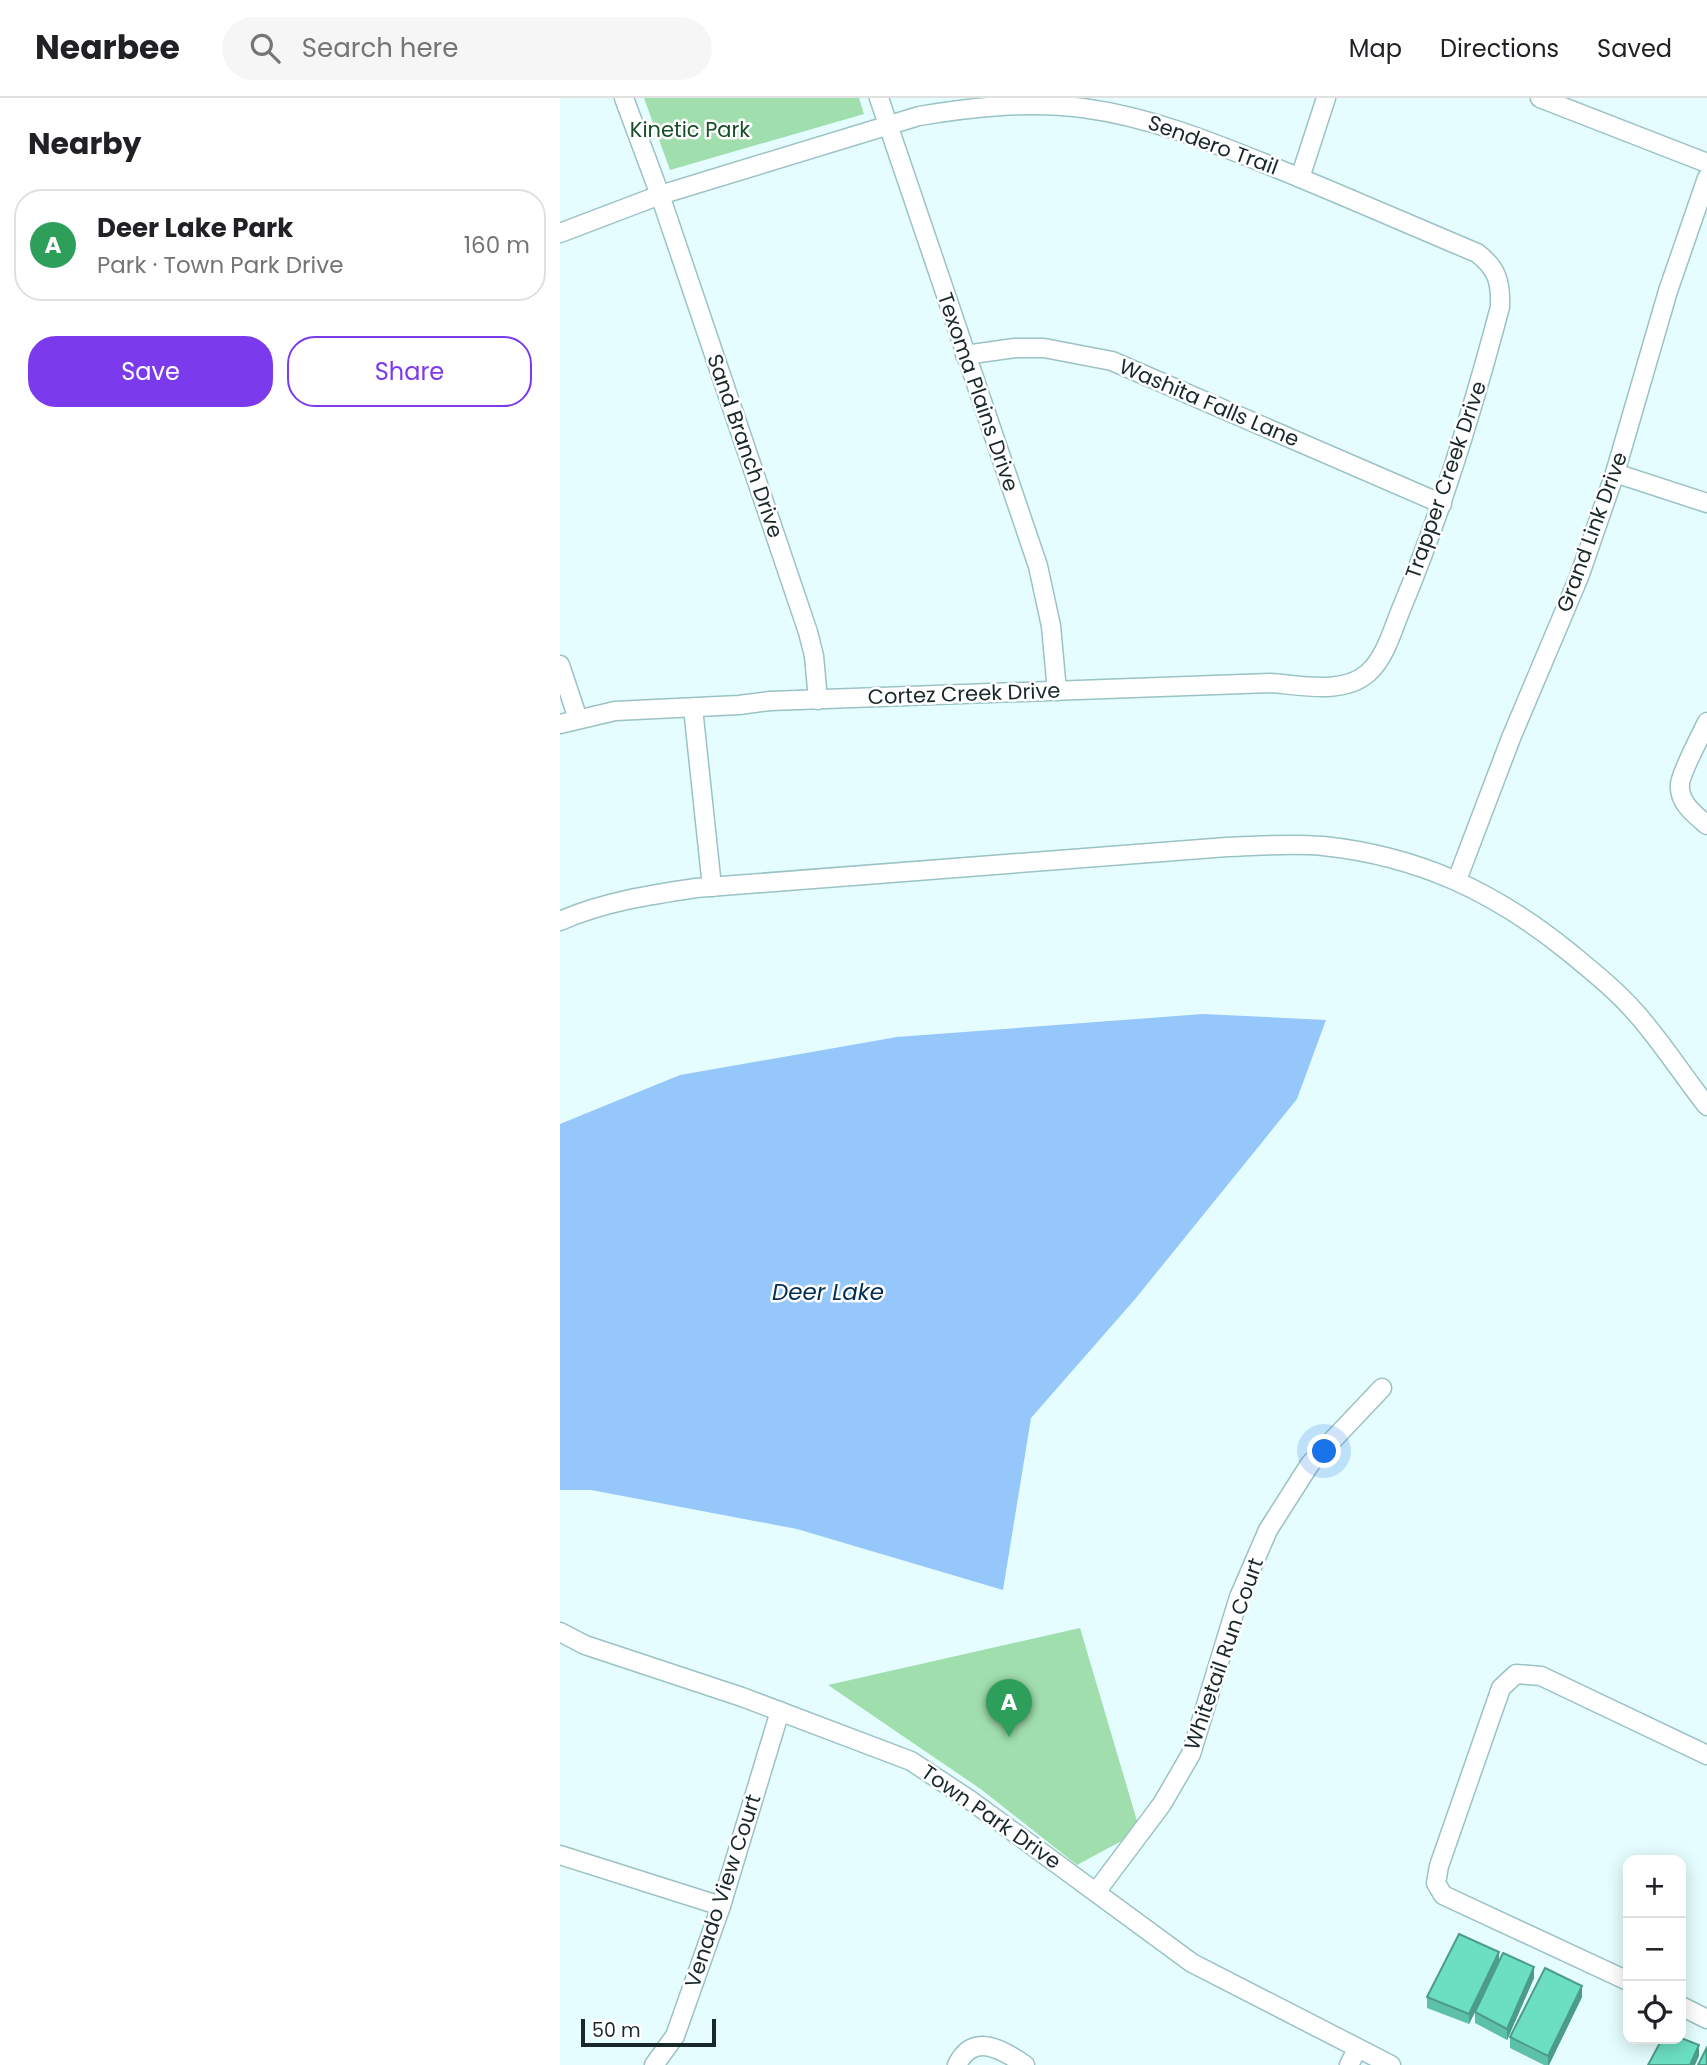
<!DOCTYPE html>
<html lang="en">
<head>
<meta charset="utf-8">
<style>
	body { margin:0; font-family:Poppins,sans-serif; background:#f6f6f6; color:#202124 }
	.controls { position:absolute; right:21px; bottom:21px; display:grid; overflow:hidden; border-radius:14px; box-shadow:0 4px 18px #0003 }
	.controls button { width:63px; height:63px; display:grid; place-items:center; padding:0; border:0; border-bottom:2px solid #e0e0e0; background:#fff; color:#202124; font:35px sans-serif }
	.scale { position:absolute; left:21px; bottom:18px; width:135px; box-sizing:border-box; padding-left:7px; border:4px solid #192829; border-top:0; font-size:19px; line-height:24px; white-space:nowrap; color:#192829; -webkit-text-stroke:5px #fff; paint-order:stroke }
	.you { position:absolute; left:765px; top:1354px; width:24px; height:24px; margin:-18px; border:5px solid #fff; border-radius:50%; background:#1a73e8; box-shadow:0 0 0 10px #1a73e833 }
	.badge { display:grid; place-items:center; width:46px; height:46px; border-radius:50%; background:#7c3aed; color:#fff; font-size:23px; font-weight:700 }
	.pin { position:absolute; translate:-50% -58px; filter:drop-shadow(0 2px 4px #0008) }
	.pin::after { content:''; position:absolute; top:37px; width:24px; height:21px; background:inherit; clip-path:polygon(0 0,100% 0,50% 100%) }
	.list { margin:0; padding:0; list-style:none }
	h2 { display:flex; justify-content:space-between; align-items:center; height:91px; margin:0; padding:0 28px; font-size:30px }
	h2 small { font-size:23px; font-weight:400; color:#757577 }
	.list li { display:grid; grid-template-columns:46px 1fr auto; gap:21px; align-items:center; box-sizing:border-box; height:112px; margin:0 14px 14px; padding:0 14px; border:2px solid #e0e0e0; border-radius:28px }
	.list b { display:block; font-size:26px; white-space:nowrap }
	.list p { margin:0; font-size:23px; white-space:nowrap; color:#757577 }
	.list em { font-size:23px; font-style:normal; color:#757577 }
	.actions { display:flex; gap:14px; padding:21px 28px }
	.actions a { flex:1; padding:16px 0; border:2px solid #7c3aed; border-radius:28px; text-align:center; font-size:24px; color:#7c3aed }
	.actions .main { background:#7c3aed; color:#fff }
	.icon { flex:none; width:38px; height:38px; fill:none; stroke:currentColor; stroke-width:2; stroke-linecap:round; stroke-linejoin:round }
	.map { position:relative; flex:none; width:1147px; height:1967px; overflow:hidden }
	header { display:flex; align-items:center; gap:42px; box-sizing:border-box; height:98px; padding:0 35px; background:#fff; border-bottom:2px solid #e0e0e0 }
	header strong { font-size:33px }
	nav { display:flex; gap:38px; margin-inline-start:auto; font-size:24px }
	.search { width:490px; height:63px; background:#f6f6f6; display:flex; align-items:center; gap:18px; box-sizing:border-box; padding:0 24px; border-radius:38px; color:#757577; font-size:26px }
	main { display:flex }
	aside { flex:1; background:#fff }
	.map>svg:first-child { display:block }
	.green { fill:#a0dead }
	.water { fill:#96c7fb }
	.lines { fill:none; stroke-linecap:round; stroke-linejoin:round }
	.street-casing { stroke:#9bc2c4; stroke-width:21 }
	.street { stroke:#fff; stroke-width:18 }
	.wall { fill:#5dc0a8 }
	.shaded-wall { fill:#4c9c88 }
	.building { fill:#6cdfc3; stroke:#4c9c88; stroke-width:2 }
	.labels { text-anchor:middle; stroke-width:5; stroke-linejoin:round; paint-order:stroke }
	.park-label { font-size:21px; fill:#174e28; stroke:#fff }
	.street-label { font-size:21px; fill:#192829; stroke:#fff }
	.water-label { font-size:23px; font-style:italic; fill:#002d54; stroke:#fff }
</style>
</head>
<body>
<header>
<strong>Nearbee</strong>
<div class="search"><svg class="icon" aria-label="search" viewBox="0 0 24 24"><circle cx="10" cy="10" r="6"/><path d="M15 15l6 6"/></svg>Search here</div>
<nav><a>Map</a><a>Directions</a><a>Saved</a></nav>
</header>
<main>
<aside>
<h2>Nearby<small></small></h2>
<ul class="list">
<li><span class="badge" style="background:#2e9e5b">A</span><div><b>Deer Lake Park</b><p>Park · Town Park Drive</p></div><em>160 m</em></li>
</ul>
<div class="actions"><a class="main">Save</a><a>Share</a></div>
</aside>
<div class="map">
<svg width="1147" height="1967" viewBox="0 0 1147 1967">
	<rect width="100%" height="100%" fill="#e5fdfe"/>
	<g class="green">
		<polygon points="84,0 299,0 304,16 110,72"/>
		<polygon points="520,1530 580,1733 517,1767 422,1692 268,1587"/>
	</g>
	<polygon class="water" points="643,916 766,922 737,1001 576,1200 471,1320 443,1492 237,1431 31,1392 0,1392 0,1026 120,977 337,939"/>
	<g class="lines">
		<g class="street-casing">
			<g id="street">
				<polyline points="64,0 100,97 248,534 254,558 258,602"/>
				<polyline points="319,0 478,468 491,528 497,593"/>
				<polyline points="980,0 1147,65"/>
				<polyline points="740,80 766,0"/>
				<path d="M0,135L100,97L359,18C413,9 469,3 523,10C590,19 649,43 711,68C780,96 848,126 917,155C937,170 941,184 940,209C913,311 883,411 842,509C833,530 826,559 808,575C783,597 741,587 710,585L210,603L179,607L55,613L0,626"/>
				<polyline points="405,257 455,250 484,250 552,263 882,406"/>
				<polyline points="1055,375 1147,405"/>
				<polyline points="0,567 18,621"/>
				<polyline points="133,610 152,789"/>
				<path d="M1147,624C1141,637 1121,674 1120,686C1118,704 1135,717 1147,727"/>
				<polyline points="897,782 951,640 1019,479 1055,375 1108,193 1147,80"/>
				<path d="M0,823C43,804 89,797 136,790L667,749C699,748 731,745 763,748C859,758 935,794 1009,854C1032,873 1056,892 1076,915C1102,944 1123,978 1147,1008"/>
				<polyline points="0,1534 25,1547 182,1599 351,1663 410,1702 632,1865 831,1967"/>
				<polyline points="0,1757 161,1808"/>
				<polyline points="536,1794 602,1706 631,1656 679,1499 708,1432 750,1366 822,1290"/>
				<polyline points="1068,1883 883,1797 876,1785 879,1768 941,1590 956,1576 981,1578 1147,1657"/>
				<polyline points="1121,1908 1147,1921"/>
				<polyline points="94,1967 115,1938 161,1808 220,1613"/>
				<path d="M397,1967C413,1934 442,1951 465,1967"/>
				<polyline points="789,1967 797,1951"/>
			</g>
		</g>
		<use href="#street" class="street"/>
	</g>
	<g class="wall">
		<polygon points="939,1863 974,1880 947,1942 915,1925 915,1914 924,1896 909,1926 867,1910 867,1899"/>
		<polygon points="1022,1899 989,1967 984,1967 950,1950 950,1939"/>
	</g>
	<g class="shaded-wall">
		<polygon points="939,1854 939,1865 909,1926 909,1916"/>
		<polygon points="974,1869 974,1880 947,1942 947,1931"/>
		<polygon points="1022,1888 1022,1899 989,1967 988,1967 988,1958"/>
		<polygon points="1139,1947 1139,1958 1135,1967 1130,1967"/>
	</g>
	<g class="building">
		<polygon points="899,1836 939,1854 909,1916 867,1899"/>
		<polygon points="943,1855 974,1869 947,1931 915,1914"/>
		<polygon points="985,1870 1022,1888 988,1958 950,1939"/>
		<polygon points="1121,1940 1139,1947 1130,1967 1088,1967 1102,1941 1121,1941"/>
		<polygon points="1146,1951 1147,1967 1138,1967"/>
	</g>
	<g class="labels">
		<g class="park-label">
			<text x="130" y="39">Kinetic Park</text>
		</g>
		<g class="street-label">
			<text transform="translate(653 47) rotate(20)" y="7">Sendero Trail</text>
			<text transform="translate(418 294) rotate(71)" y="7">Texoma Plains Drive</text>
			<text transform="translate(649 305) rotate(23)" y="7">Washita Falls Lane</text>
			<text transform="translate(185 348) rotate(71)" y="7">Sand Branch Drive</text>
			<text transform="translate(886 382) rotate(-71)" y="7">Trapper Creek Drive</text>
			<text transform="translate(1032 434) rotate(-70)" y="7">Grand Link Drive</text>
			<text transform="translate(404 596) rotate(-2)" y="7">Cortez Creek Drive</text>
			<text transform="translate(664 1556) rotate(-71)" y="7">Whitetail Run Court</text>
			<text transform="translate(431 1719) rotate(35)" y="7">Town Park Drive</text>
			<text transform="translate(163 1793) rotate(-72)" y="7">Venado View Court</text>
		</g>
		<g class="water-label">
			<text x="268" y="1202">Deer Lake</text>
		</g>
	</g>
</svg>
<div class="controls">
<button>+</button>
<button>−</button>
<button><svg class="icon" aria-label="locate" viewBox="0 0 24 24"><circle cx="12" cy="12" r="6"/><path d="M12 2v4M12 18v4M2 12h4M18 12h4"/></svg></button>
</div>
<div class="scale">50 m</div>
<div class="you"></div>
<div class="pin badge" style="left:449px;top:1639px;background:#2e9e5b">A</div>
</div>
</main>
</body>
</html>
